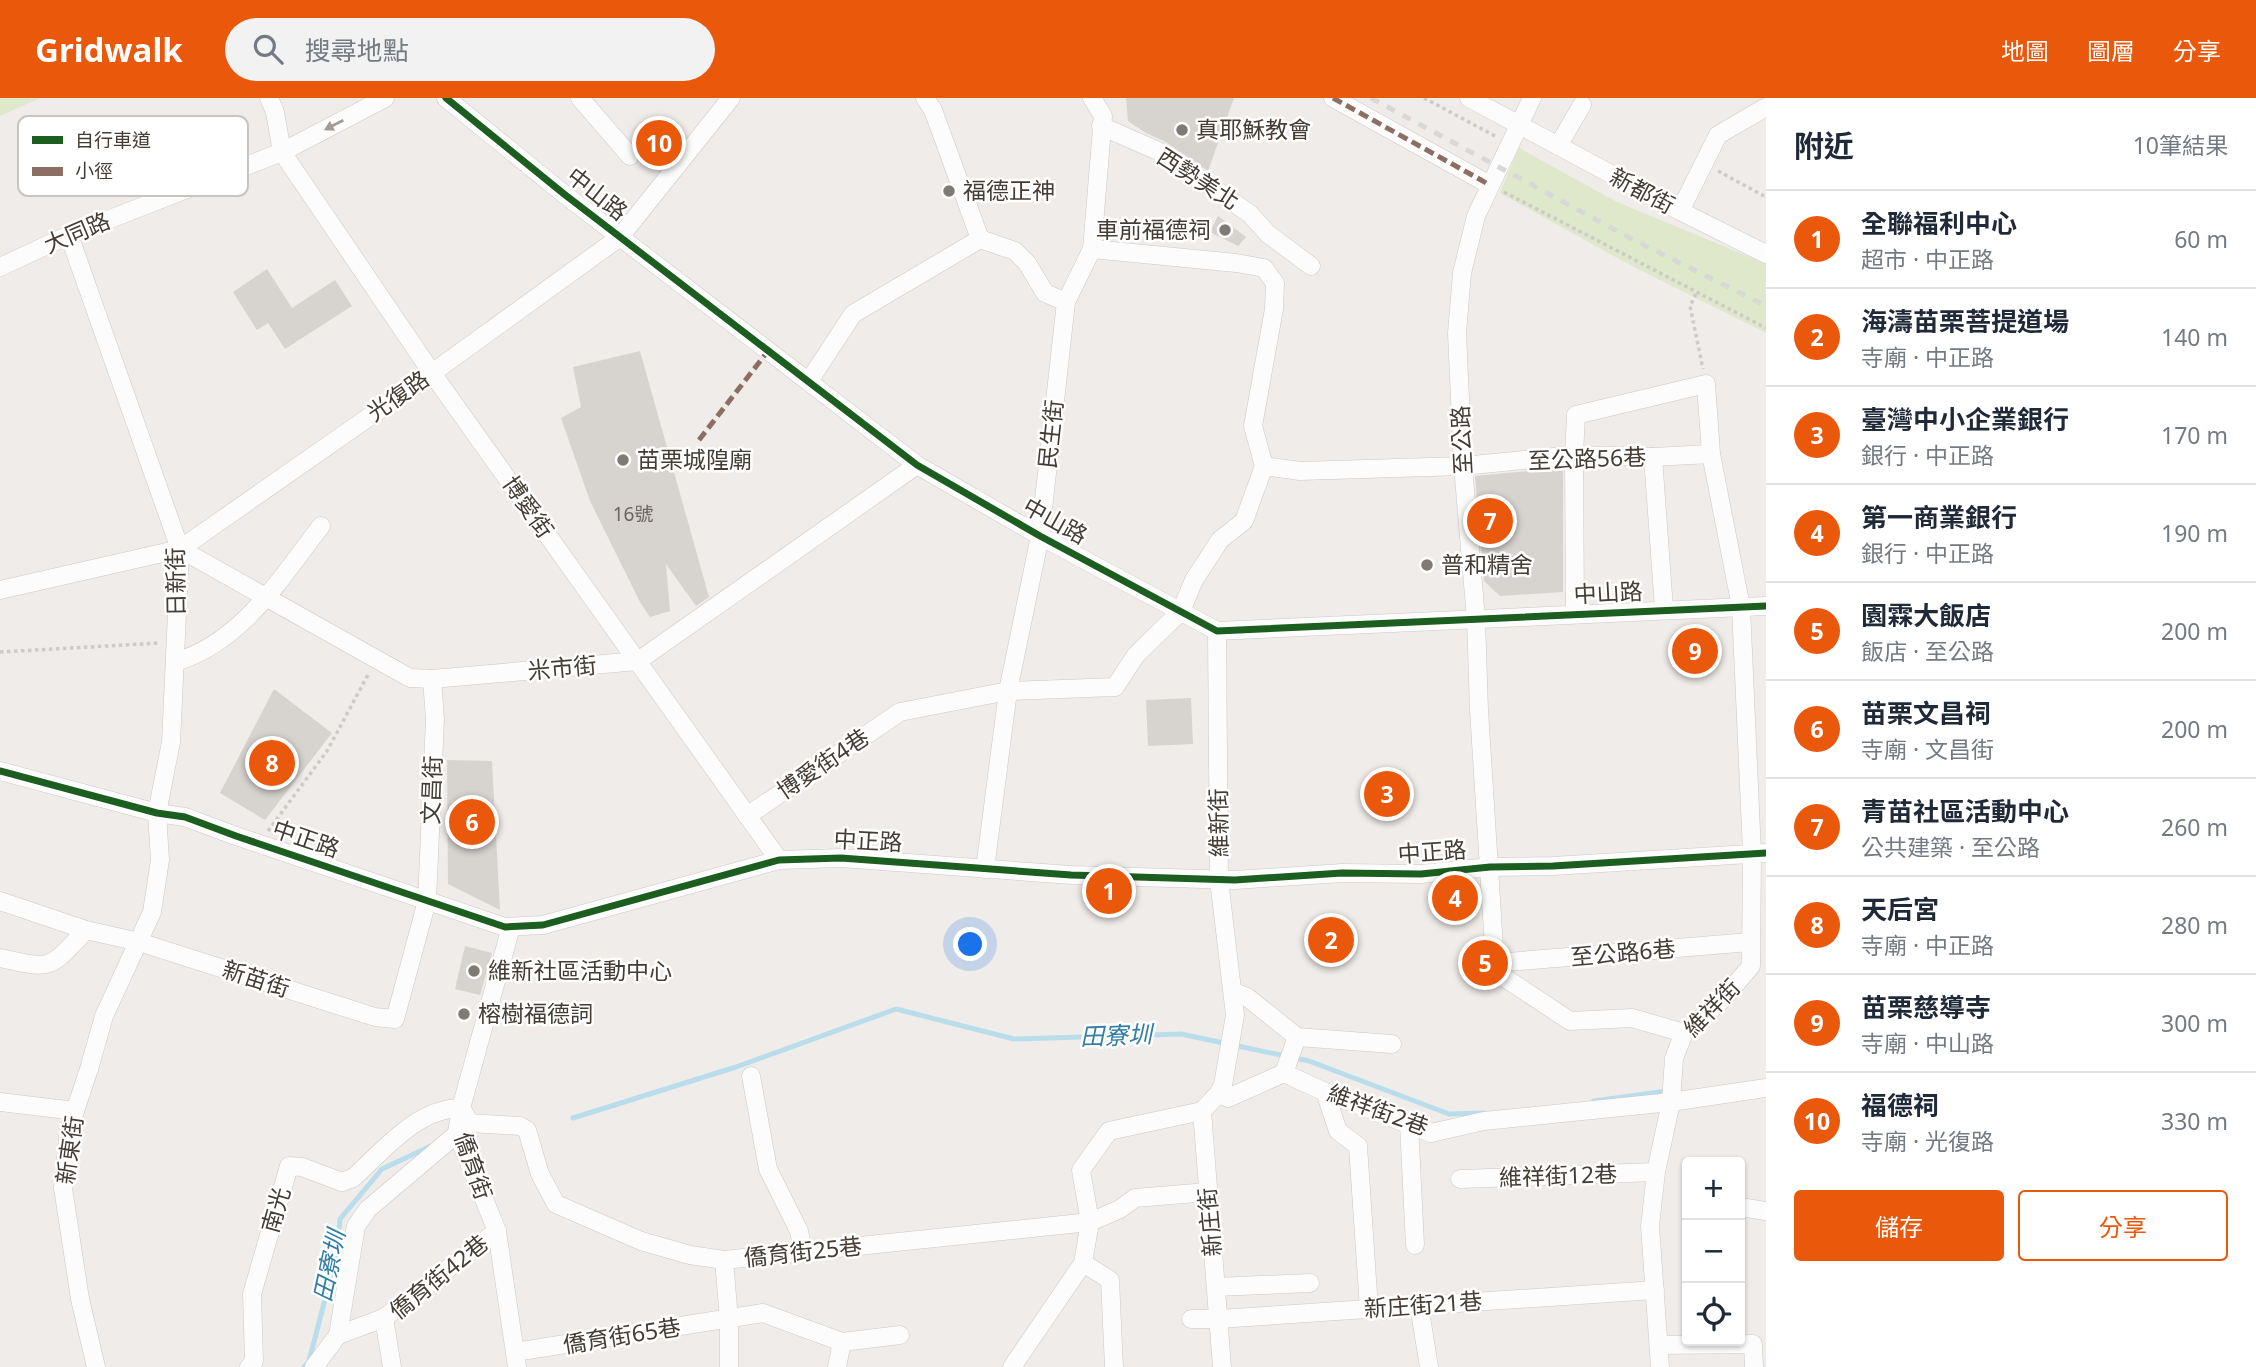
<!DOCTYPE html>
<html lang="zh-TW">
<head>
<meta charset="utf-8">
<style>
	body { margin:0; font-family:"Noto Sans","Noto Sans TC",sans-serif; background:#f2f2f3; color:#1f2937 }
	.controls { position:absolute; right:21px; bottom:21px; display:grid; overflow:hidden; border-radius:7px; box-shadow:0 2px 5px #0004 }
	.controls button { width:63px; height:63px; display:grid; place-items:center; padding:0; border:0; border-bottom:2px solid #e0e1e3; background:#fff; color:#1f2937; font:35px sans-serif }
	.you { position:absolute; left:971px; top:847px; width:24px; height:24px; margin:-18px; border:5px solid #fff; border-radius:50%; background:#1a73e8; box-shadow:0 0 0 10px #1a73e833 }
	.badge { display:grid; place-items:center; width:46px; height:46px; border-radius:50%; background:#ea580c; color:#fff; font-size:23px; font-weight:700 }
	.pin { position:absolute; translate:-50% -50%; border:4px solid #fff; box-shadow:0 2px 7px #0006 }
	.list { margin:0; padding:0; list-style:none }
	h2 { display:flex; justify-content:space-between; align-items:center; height:91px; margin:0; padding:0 28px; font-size:30px }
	h2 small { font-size:23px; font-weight:400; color:#747a83 }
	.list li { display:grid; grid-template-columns:46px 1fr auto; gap:21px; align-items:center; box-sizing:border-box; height:98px; padding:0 28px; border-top:2px solid #e0e1e3 }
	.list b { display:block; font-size:26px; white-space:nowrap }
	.list p { margin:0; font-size:23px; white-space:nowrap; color:#747a83 }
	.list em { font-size:23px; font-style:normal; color:#747a83 }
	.actions { display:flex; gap:14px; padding:21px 28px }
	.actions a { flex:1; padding:16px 0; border:2px solid #ea580c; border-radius:7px; text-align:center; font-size:24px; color:#ea580c }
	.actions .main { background:#ea580c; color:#fff }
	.icon { flex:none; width:38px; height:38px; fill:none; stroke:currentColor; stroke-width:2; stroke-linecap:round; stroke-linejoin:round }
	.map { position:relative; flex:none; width:1766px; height:1269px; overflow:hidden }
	header { display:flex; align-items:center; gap:42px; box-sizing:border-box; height:98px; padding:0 35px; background:#ea580c; color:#fff }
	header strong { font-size:33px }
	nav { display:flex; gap:38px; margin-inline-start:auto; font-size:24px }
	.search { width:490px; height:63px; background:#f2f2f3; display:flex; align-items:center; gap:18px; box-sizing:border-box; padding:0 24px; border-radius:38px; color:#747a83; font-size:26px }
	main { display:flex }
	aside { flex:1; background:#fff }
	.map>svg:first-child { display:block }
	.green { fill:#dfe8ca }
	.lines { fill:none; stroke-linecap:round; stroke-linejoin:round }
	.stream { stroke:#baddec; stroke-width:5 }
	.building { fill:#d7d4d0 }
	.minor-casing { stroke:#ccc8c5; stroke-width:19 }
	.path { stroke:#cdcac7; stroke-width:3.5; stroke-dasharray:3.5 3.5; stroke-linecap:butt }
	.minor { stroke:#fdfcfc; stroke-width:18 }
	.rail { stroke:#d9d8d8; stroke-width:5; stroke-dasharray:9 9; stroke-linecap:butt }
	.quiet { stroke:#8d6e63; stroke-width:5; stroke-dasharray:10 5; stroke-linecap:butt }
	.cycleway-casing { stroke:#fff; stroke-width:11 }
	.cycleway { stroke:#1b5e20; stroke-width:7 }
	.oneway { fill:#a19c98 }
	.poi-dot { fill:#807a74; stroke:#fff; stroke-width:2.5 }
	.labels { text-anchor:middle; stroke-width:5; stroke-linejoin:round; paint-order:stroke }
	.number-label { font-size:19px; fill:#6b645d }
	.poi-label { font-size:23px; fill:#453d35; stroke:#fff; text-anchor:start }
	.street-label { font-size:23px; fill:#453d35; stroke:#fff }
	.water-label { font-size:24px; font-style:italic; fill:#317ea4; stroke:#fff }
	.key { fill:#fff; stroke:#c7c5c2; stroke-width:2 }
	.key-label { font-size:19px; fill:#453d35 }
</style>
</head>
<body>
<header>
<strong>Gridwalk</strong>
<div class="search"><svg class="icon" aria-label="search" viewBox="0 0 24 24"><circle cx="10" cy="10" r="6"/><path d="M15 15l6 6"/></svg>搜尋地點</div>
<nav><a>地圖</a><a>圖層</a><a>分享</a></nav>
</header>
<main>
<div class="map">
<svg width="1766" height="1269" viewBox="0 0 1766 1269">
	<rect width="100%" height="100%" fill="#efece9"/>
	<g class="green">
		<polygon points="0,0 40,0 0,18"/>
		<polygon points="1519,50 1615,103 1766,166 1766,235 1630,167 1500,95"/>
	</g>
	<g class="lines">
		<g class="stream">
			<polyline points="1594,1003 1667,993"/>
			<polyline points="573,1020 736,969 896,911 1014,941 1181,936 1309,963 1449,1016 1484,1015"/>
			<polyline points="304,1269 309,1263 337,1155 340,1121 382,1071 431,1048"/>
		</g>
	</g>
	<g class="building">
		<polygon points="1126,0 1234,0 1208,73 1164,43 1146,35 1128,23"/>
		<polygon points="1218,118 1246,139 1238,148 1210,134"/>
		<polygon points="267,171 292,210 335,182 352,208 285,251 268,225 257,232 233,194"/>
		<polygon points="640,253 709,499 696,508 666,466 670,513 650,519 640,504 590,403 561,320 581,309 573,269"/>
		<polygon points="1563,370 1563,494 1500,498 1484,483 1475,378"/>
		<polygon points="274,591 332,635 265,722 220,695"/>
		<polygon points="1191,600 1193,646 1148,648 1146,602"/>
		<polygon points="447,662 492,663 500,812 448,786"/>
		<polygon points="465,848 492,855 480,897 455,891"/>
	</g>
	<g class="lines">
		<g class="minor-casing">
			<g id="minor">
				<polyline points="269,0 275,14 282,54 432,275 779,762"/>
				<polyline points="446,0 564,96 917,367 1040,438 1217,533 1766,508"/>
				<polyline points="580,0 630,58"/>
				<polyline points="925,0 933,12 980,141"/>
				<polyline points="1333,0 1490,87"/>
				<polyline points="1469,0 1680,113 1766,156"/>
				<polyline points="1532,0 1476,118 1462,175 1457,235 1463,368 1476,521 1479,612 1495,865 1502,878 1570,923 1632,920 1684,935"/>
				<polyline points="1101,28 1158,53 1197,79 1250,116 1268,136 1311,168"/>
				<polyline points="1558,48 1582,7"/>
				<polyline points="1680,113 1718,37 1766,9"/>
				<polyline points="69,137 180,451 171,644 157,715 160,762 152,814 104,918 89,971 69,1031 63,1090 80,1201 96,1269"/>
				<polyline points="980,141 1015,153 1027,165 1045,195 1066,204"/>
				<polyline points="1092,151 1236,165 1264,170 1275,185 1274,211 1253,328 1264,368 1300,373 1463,368 1574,357 1653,359 1711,356"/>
				<polyline points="0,169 69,137 282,54 385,0"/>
				<polyline points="809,283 853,216 980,141"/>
				<polyline points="1653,359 1664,511"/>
				<polyline points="180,451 410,580 432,581 638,563 917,367"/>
				<polyline points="0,492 180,451 432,275 620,139 731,0"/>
				<polyline points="1575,516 1574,357 1576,317 1706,286 1711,356 1741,509 1752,755 1751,868 1722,902 1684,935 1674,960 1671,1004 1656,1074 1650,1128 1660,1269"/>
				<polyline points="1217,533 1219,782 1235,917 1223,987 1218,996 1202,1013 1222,1269"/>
				<path d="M175,564C241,545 281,480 321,428"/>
				<polyline points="0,673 157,715 185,719 236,738 505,829 543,827 779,762 841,760 1071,777 1235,782 1342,775 1421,776 1490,769 1553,768 1766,755"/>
				<polyline points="747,718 900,614 1008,593 1115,589 1136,557 1181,513 1194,482 1220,442 1244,423 1264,368"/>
				<polyline points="985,771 1008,593 1040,438 1066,204 1092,151 1103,18 1092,0"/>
				<polyline points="0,803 86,832 139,844 375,919 395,921 427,803 435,621 432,581"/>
				<polyline points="511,829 461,1010 457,1035 497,1133 517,1269"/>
				<path d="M0,860C54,872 49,871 86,832"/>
				<polyline points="1495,865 1750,844"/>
				<polyline points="1233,894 1247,899 1297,939 1392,946"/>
				<polyline points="1284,975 1297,939"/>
				<polyline points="751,978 768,1071 799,1133 803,1154"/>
				<polyline points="1325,994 1338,1033 1358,1048 1369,1211"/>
				<polyline points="1218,996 1228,1000 1284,975 1325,994 1431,1035 1484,1023 1671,1004 1766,990"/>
				<polyline points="0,1004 75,1013"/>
				<polyline points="1409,1026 1415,1147"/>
				<polyline points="1460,1081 1656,1074"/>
				<polyline points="1740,1109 1766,1113"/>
				<polyline points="724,1162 729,1222 729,1269"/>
				<polyline points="1083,1165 1110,1182 1114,1269"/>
				<polyline points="1216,1189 1310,1185"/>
				<polyline points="1419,1207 1429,1269"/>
				<polyline points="1191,1221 1218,1221 1655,1192"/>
				<polyline points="338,1237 384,1220"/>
				<polyline points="1659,1247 1753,1246 1754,1269"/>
				<polyline points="515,1254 763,1215 842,1244 900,1237"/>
				<path d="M249,1269L254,1263L252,1196L289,1068L302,1069L342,1084L353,1080C383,1053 417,1010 461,1010L470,1025L520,1028L527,1032L540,1076L556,1106L641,1143L690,1157L724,1162L1090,1124L1120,1111L1135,1100L1208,1094"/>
				<polyline points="314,1269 338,1237 356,1128 368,1111 465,1029"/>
				<polyline points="392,1269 384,1220 497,1133"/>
				<polyline points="837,1269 842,1244"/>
				<polyline points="1012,1269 1083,1165 1090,1124 1081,1072 1109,1033 1202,1013"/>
			</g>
		</g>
		<g class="path">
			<polyline points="1424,0 1495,38"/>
			<polyline points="1718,73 1766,99"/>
			<polyline points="1504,94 1766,230"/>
			<polyline points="1696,196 1690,208 1703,271"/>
			<polyline points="0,554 160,545"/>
			<polyline points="268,733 327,653 369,575"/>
		</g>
		<use href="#minor" class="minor"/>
		<polyline class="rail" points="1371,0 1632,141 1766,208"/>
		<g class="quiet">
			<polyline points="1333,0 1490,87"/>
			<polyline points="699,342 768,253"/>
		</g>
		<g class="cycleway-casing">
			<g id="cycleway">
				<polyline points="446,0 564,96 917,367 1040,438 1217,533 1766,508"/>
				<polyline points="0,673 157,715 185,719 236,738 505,829 543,827 779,762 841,760 1071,777 1235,782 1342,775 1421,776 1490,769 1553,768 1766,755"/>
			</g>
		</g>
		<use href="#cycleway" class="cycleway"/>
	</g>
	<defs><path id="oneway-solid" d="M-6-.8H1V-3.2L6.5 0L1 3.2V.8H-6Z" transform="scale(1.75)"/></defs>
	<use class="oneway" href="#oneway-solid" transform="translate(334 27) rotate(153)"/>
	<g class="poi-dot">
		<circle cx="1182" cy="32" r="7"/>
		<circle cx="949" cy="93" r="7"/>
		<circle cx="1225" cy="132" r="7"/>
		<circle cx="623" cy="362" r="7"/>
		<circle cx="1427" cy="467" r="7"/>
		<circle cx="474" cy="873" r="7"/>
		<circle cx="464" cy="916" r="7"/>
	</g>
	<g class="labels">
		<g class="number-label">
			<text x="633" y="423">16號</text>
		</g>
		<g class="poi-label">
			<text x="1196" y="40">真耶穌教會</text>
			<text x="963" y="101">福德正神</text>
			<text x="1211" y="140" text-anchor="end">車前福德祠</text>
			<text x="637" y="370">苗栗城隍廟</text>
			<text x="1441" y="475">普和精舍</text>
			<text x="488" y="881">維新社區活動中心</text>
			<text x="478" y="924">榕樹福德詞</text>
		</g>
		<g class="street-label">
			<text transform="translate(1198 81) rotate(33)" y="8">西勢美北</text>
			<text transform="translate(1642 93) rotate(28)" y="8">新都街</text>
			<text transform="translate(597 96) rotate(38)" y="8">中山路</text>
			<text transform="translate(77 135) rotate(-23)" y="8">大同路</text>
			<text transform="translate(398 298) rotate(-35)" y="8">光復路</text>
			<text transform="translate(1051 336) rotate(-84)" y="8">民生街</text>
			<text transform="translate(1462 342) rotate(-93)" y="8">至公路</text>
			<text transform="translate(1587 361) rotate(-2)" y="8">至公路56巷</text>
			<text transform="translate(528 409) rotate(55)" y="8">博愛街</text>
			<text transform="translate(1055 423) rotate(29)" y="8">中山路</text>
			<text transform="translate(176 484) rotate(-91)" y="8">日新街</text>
			<text transform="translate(1608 495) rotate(-3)" y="8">中山路</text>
			<text transform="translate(562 570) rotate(-5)" y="8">米市街</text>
			<text transform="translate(823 666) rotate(-34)" y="8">博愛街4巷</text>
			<text transform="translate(432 692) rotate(-88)" y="8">文昌街</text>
			<text transform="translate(1219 725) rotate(-91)" y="8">維新街</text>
			<text transform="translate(306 741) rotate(19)" y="8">中正路</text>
			<text transform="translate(868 743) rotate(3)" y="8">中正路</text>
			<text transform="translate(1432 754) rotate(-4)" y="8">中正路</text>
			<text transform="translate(1623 855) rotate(-5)" y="8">至公路6巷</text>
			<text transform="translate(256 881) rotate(18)" y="8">新苗街</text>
			<text transform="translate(1712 910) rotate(-46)" y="8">維祥街</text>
			<text transform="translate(1378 1012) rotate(20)" y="8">維祥街2巷</text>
			<text transform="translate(70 1052) rotate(-82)" y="8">新東街</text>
			<text transform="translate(473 1068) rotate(71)" y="8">僑育街</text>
			<text transform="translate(1558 1078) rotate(-2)" y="8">維祥街12巷</text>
			<text transform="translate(276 1112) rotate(-74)" y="8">南光</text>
			<text transform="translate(1210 1124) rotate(-95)" y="8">新庄街</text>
			<text transform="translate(803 1154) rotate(-6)" y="8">僑育街25巷</text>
			<text transform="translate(439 1179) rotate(-39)" y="8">僑育街42巷</text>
			<text transform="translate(1423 1207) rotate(-4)" y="8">新庄街21巷</text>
			<text transform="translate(622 1238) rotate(-9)" y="8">僑育街65巷</text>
		</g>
		<g class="water-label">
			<text transform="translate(1116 938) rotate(-2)" y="8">田寮圳</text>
			<text transform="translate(330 1168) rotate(-78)" y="8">田寮圳</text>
		</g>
	</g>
	<rect x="18" y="18" width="230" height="80" rx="10" class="key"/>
	<rect x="32" y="38" width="31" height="8" fill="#1b5e20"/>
	<rect x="32" y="69" width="31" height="9" fill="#8d6e63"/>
	<g class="key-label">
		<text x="75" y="49">自行車道</text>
		<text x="75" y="80">小徑</text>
	</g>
</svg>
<div class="controls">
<button>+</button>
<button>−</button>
<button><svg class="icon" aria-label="locate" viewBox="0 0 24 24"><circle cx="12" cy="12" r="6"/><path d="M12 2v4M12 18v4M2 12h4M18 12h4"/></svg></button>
</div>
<div class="you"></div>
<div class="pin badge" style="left:1109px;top:793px">1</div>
<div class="pin badge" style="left:1331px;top:842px">2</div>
<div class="pin badge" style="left:1387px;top:696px">3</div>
<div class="pin badge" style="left:1455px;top:800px">4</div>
<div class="pin badge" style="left:1485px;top:865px">5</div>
<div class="pin badge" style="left:472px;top:724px">6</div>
<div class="pin badge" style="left:1490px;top:423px">7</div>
<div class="pin badge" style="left:272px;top:665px">8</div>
<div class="pin badge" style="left:1695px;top:553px">9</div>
<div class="pin badge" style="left:659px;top:45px">10</div>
</div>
<aside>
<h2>附近<small>10筆結果</small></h2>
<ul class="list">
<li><span class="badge">1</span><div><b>全聯福利中心</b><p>超市 · 中正路</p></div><em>60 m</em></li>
<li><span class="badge">2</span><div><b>海濤苗栗菩提道場</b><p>寺廟 · 中正路</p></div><em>140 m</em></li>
<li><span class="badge">3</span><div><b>臺灣中小企業銀行</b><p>銀行 · 中正路</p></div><em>170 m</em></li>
<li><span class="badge">4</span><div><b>第一商業銀行</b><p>銀行 · 中正路</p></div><em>190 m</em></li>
<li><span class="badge">5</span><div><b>園霖大飯店</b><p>飯店 · 至公路</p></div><em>200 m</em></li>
<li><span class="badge">6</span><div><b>苗栗文昌祠</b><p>寺廟 · 文昌街</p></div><em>200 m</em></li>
<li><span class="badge">7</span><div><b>青苗社區活動中心</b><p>公共建築 · 至公路</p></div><em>260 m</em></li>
<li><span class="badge">8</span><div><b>天后宮</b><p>寺廟 · 中正路</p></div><em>280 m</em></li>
<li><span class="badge">9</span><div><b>苗栗慈導寺</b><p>寺廟 · 中山路</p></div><em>300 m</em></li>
<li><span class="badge">10</span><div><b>福德祠</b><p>寺廟 · 光復路</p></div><em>330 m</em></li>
</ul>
<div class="actions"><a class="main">儲存</a><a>分享</a></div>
</aside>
</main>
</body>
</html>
